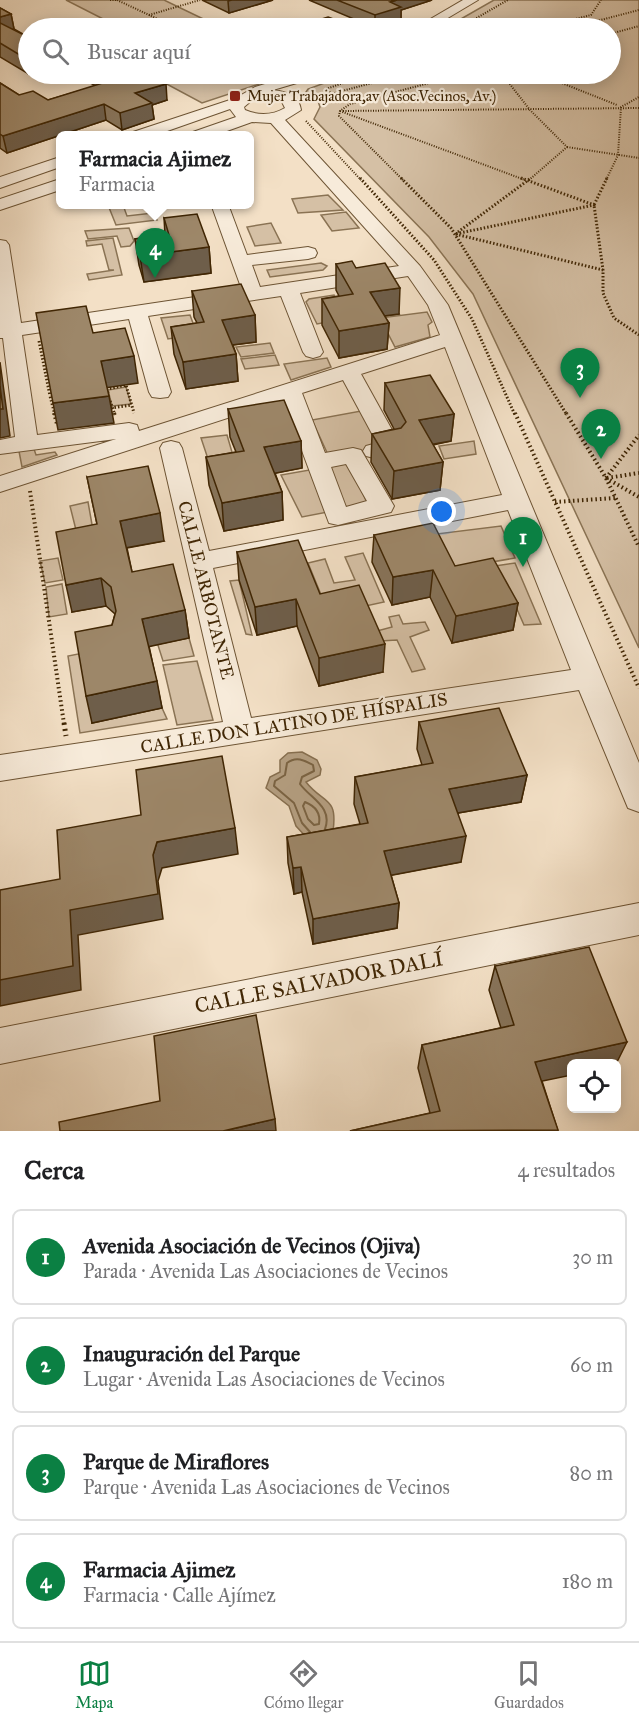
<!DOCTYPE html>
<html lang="es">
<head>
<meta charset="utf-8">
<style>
	body { margin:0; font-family:"IM FELL Great Primer",serif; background:#f6f6f6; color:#202124 }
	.controls { position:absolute; right:18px; bottom:18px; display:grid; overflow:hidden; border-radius:9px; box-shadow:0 3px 15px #0003 }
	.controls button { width:54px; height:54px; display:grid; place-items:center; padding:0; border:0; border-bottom:2px solid #e0e0e0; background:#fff; color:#202124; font:30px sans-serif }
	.you { position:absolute; left:442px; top:512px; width:21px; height:21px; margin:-15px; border:4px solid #fff; border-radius:50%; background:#1a73e8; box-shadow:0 0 0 9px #1a73e833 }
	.badge { display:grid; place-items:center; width:39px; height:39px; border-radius:50%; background:#0b8043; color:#fff; font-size:20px; font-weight:700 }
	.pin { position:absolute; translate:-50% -50px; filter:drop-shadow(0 2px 3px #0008) }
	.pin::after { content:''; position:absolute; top:32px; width:21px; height:18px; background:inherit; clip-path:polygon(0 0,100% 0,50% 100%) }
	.popup { position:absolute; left:56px; top:131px; width:198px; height:78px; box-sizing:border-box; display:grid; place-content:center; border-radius:9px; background:#fff; filter:drop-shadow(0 2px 4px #0005); font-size:20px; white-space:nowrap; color:#757577 }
	.popup b { font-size:22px; color:#202124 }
	.popup::after { content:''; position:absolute; left:50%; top:100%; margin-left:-12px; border:12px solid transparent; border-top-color:#fff }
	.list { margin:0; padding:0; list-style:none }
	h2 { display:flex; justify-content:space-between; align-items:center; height:78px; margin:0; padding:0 24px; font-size:26px }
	h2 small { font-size:20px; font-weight:400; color:#757577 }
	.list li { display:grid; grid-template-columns:39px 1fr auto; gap:18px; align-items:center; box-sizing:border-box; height:96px; margin:0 12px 12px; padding:0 12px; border:2px solid #e0e0e0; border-radius:9px }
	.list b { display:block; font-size:22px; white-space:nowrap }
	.list p { margin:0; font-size:20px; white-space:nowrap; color:#757577 }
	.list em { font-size:20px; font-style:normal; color:#757577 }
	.icon { flex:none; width:33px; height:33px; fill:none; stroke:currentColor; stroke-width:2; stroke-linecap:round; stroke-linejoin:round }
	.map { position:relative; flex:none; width:639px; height:1131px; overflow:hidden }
	.search { position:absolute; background:#fff; box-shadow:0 3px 15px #0003; left:18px; right:18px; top:18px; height:66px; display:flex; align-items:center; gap:15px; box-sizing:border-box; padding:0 21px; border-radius:33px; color:#757577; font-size:22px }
	.sheet { height:510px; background:#fff }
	nav { display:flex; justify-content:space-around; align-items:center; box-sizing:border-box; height:84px; border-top:2px solid #e0e0e0; background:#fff; font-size:16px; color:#757577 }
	nav a { display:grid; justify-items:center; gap:3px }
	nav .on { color:#0b8043 }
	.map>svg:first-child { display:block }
	.green { fill:#d5c0a5; stroke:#8a7354; stroke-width:1.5 }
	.water { fill:#b6a184; stroke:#877051; stroke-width:1.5 }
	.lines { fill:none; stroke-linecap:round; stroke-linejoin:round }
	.shore { stroke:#7b6444; stroke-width:2 }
	.minor-casing { stroke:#6d5434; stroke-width:2 }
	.path-far3 { stroke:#402604; stroke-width:2; stroke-dasharray:1 1.5; stroke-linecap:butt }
	.path-far2 { stroke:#402604; stroke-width:3; stroke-dasharray:1.5 2; stroke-linecap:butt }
	.path-far1 { stroke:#402604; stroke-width:4; stroke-dasharray:1.5 3; stroke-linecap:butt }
	.path { stroke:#402604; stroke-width:5; stroke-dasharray:2 4; stroke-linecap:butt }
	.minor { fill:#f7ebda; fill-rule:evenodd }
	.wall { fill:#87745a; stroke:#402604; stroke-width:1.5 }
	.shaded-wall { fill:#6e5e4a; stroke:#402604; stroke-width:1.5 }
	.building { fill:#9d8769; stroke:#402604; stroke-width:1.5 }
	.poi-dot { fill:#8f2418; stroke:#f7ebda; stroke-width:2 }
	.labels { text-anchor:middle; stroke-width:4.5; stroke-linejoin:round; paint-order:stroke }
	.far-poi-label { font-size:15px; fill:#402604; stroke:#f7ebda; text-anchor:start }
	.street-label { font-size:18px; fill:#402604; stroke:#f7ebda }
	.near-street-label { font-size:21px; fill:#402604; stroke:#f7ebda }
</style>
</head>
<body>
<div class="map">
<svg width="639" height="1131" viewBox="0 0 639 1131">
	<rect width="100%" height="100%" fill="#f3e0c6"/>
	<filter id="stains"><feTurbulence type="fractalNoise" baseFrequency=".00333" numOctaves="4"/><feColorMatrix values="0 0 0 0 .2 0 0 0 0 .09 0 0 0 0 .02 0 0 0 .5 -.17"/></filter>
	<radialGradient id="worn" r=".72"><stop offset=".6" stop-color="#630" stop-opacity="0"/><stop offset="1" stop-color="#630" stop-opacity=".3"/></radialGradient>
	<g class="green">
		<polygon points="66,0 164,0 222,28 109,28 117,26"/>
		<polygon points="494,0 639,0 639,648 473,294 429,237 314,119 320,107 317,98 306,92 308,89 349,74 610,74 610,28 445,28"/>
		<polygon points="148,74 289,74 202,103"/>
		<polygon points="328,195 343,210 298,213 292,199"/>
		<polygon points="108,205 123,205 127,216 153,213 157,220 116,225"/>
		<polygon points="346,212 359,228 332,231 321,215"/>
		<polygon points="271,223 281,243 255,246 247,227"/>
		<polygon points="129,228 134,241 130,246 121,247 117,236 88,239 85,231"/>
		<polygon points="113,238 122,275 89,280 87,274 114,270 109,270 102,244 87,246 86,241"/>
		<polygon points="321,263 327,266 323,270 270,277 267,270"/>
		<polygon points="334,295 348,318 317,324 306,302 309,299"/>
		<polygon points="427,312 432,322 428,325 430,337 395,347 380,318"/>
		<polygon points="190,315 197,334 168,339 161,318"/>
		<polygon points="270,343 274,353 241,357 236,347"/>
		<polygon points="275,355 279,365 245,369 241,359"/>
		<polygon points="327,358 331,367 291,380 284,364"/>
		<polygon points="126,387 131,404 112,406 108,390"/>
		<polygon points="361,411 383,450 330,459 312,420"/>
		<polygon points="227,435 234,459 209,462 201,438"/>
		<polygon points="474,441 476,454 444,459 439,446"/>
		<polygon points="32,443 36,455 55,452 57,455 22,467 18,446"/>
		<polygon points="348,460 368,505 340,510 320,466"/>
		<polygon points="315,469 333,511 302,517 281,475"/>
		<polygon points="88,502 93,530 77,534 70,506"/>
		<polygon points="501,526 515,558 446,570 428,535"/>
		<polygon points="363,553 384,602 329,614 308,563 325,559 334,583 355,580 345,557"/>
		<polygon points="58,558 63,580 45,583 40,561"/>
		<polygon points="515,563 541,624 524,625 501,573 448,573"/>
		<polygon points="239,580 252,635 246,634 230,581"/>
		<polygon points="62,584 67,614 49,617 46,587"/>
		<polygon points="399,615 403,624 425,622 429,630 410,637 425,669 412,672 397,640 380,641 377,631 392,627 389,617"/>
		<polygon points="189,638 194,656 163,661 156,639"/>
		<polygon points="98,650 162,708 167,719 80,733 68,656"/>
		<polygon points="197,661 213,720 177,725 163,665"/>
	</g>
	<path class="water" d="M302,752L317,760L321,769L320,775L306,782C323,804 338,796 333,831L307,838L296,826L289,806L266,788L270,777L280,772V760L288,753Z"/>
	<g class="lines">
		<g class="shore">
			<path d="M305,802C315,806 321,813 319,824L314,825L308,819L303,806Z"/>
			<path d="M310,832L302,823L294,803L274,786L275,781L285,775L287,763C296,756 304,760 313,765L314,771L302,777L300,784C311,799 333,807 325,829"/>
		</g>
		<g class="minor-casing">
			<g id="minor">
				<polygon points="463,0 478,0 431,28 415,28"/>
				<path d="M298,74H319L317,77L273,90C287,92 299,95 301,110L285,120L420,266L448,305L639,763V812L628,808L579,690L0,781V755L223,722L160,448L163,443L171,441L179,443L182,448L209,551L502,495L445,347L361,374L402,448L399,453L374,458L366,456L363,451L366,446L377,443L343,380L302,393L325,453L353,448L361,450L394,506L391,512L338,525L329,523L283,400L0,492V476L116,439L0,454V440L15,437L3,338H0V240L6,241L9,245L21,323L242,290L211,204H228L247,255L308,247L315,249L317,253L315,257L308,259L252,265L260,287L399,266L271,123L252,122L213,136H188L190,133L236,117L230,109L153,136H128L130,133L236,98L255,87ZM271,99L282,102L285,108C273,115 259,116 245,110L244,107L251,101ZM408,276L428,305L440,335L139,431L137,425L129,423L37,435L22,335L129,319L149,392L152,397L160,398L168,397L171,392L148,316L281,296L303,352L306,356L313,358L320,356L323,352L300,293ZM346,464L367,501L346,507L331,467ZM508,510L571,670L251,718L213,568Z"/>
				<polygon points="60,157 60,167 0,188 0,177"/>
				<polygon points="60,179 60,190 0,210 0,199"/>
				<polygon points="639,903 639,935 0,1064 0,1028"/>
			</g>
		</g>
		<g class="path-far3">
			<polyline points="110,0 117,0"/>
			<polyline points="117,0 177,28"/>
			<polyline points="149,15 200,0"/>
			<polyline points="459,28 508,0"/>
			<polyline points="540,28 591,15 601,0"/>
			<polyline points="570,28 639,10"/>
			<polyline points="610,34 639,26"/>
			<polyline points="502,74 530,110 567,147 529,180"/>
			<polyline points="539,74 617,105"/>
			<polyline points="332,94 326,89 369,74"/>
			<polyline points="326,96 354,103"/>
			<polyline points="308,100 406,74"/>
			<polyline points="340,111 525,180"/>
			<polyline points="343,111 639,108"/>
			<polyline points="306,121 361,180"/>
			<polyline points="567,147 639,158"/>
			<polyline points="403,180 339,116 340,111 350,104 463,74"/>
			<polyline points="606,180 618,155 621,107 639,97"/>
		</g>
		<g class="path-far2">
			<polyline points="360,178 434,260 472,319 515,415"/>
			<polyline points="401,178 451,228 567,415"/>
			<polyline points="521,178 594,205 455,234 603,270"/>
			<polyline points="607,178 594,205 603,270 603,293 614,318 639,335"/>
			<polyline points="458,232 531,178"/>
			<polyline points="39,341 50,396"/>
			<polyline points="108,393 107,389 126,385 134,413"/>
			<polyline points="110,401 115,415"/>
			<polyline points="111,408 131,405"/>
			<polyline points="55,415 50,396 56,395"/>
		</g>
		<g class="path-far1">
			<polyline points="54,413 57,424"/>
			<polyline points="114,413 115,416"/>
			<polyline points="515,413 639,688"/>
			<polyline points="566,413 606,478 639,547"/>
			<polyline points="606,478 639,435"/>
			<polyline points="606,478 639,497"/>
			<polyline points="607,478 639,473"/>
			<polyline points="30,491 64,724"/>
			<polyline points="555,502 615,498"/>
		</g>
		<polyline class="path" points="64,723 66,736"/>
		<use href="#minor" class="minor"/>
	</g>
	<g class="wall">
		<polygon points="202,0 273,0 229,13"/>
		<polygon points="309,0 432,0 401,10 401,19 375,28"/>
		<polygon points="0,8 11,14 14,29 28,37 28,74 54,74 37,79 0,57"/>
		<polygon points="302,25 352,28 302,28"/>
		<polygon points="74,74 147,74 167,100 152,105 154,119 122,130 106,120 7,153 0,148 0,83 19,95 48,100 96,86"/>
		<polygon points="164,218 209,247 211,273 144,282 139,265 135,239 165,235"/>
		<polygon points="336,264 356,268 399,314 384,316 389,323 387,349 339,358 322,325 322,299 339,296 336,290"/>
		<polygon points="192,291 255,315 256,342 233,345 236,354 238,381 186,389 174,354 171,327 197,323 194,317"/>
		<polygon points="385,383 454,414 451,441 433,445 443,462 440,490 392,499 371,462 372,434 394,429 384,410"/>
		<polygon points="228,409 301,441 302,468 275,473 282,492 283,520 224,531 209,485 206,457 236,452 230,437"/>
		<polygon points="87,477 164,541 127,548 132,572 185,610 189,638 149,646 162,708 92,723 112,625 115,614 106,606 72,612 97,524"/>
		<polygon points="374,535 455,566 518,603 513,630 452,643 430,597 392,605 372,562"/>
		<polygon points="237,552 320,594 383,672 319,686 297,626 257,635 239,580"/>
		<polygon points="419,722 527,775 521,802 458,813 461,862 391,875 399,903 397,928 313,944 302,892 294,894 288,863 287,837 360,824 354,804 355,777 422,765 417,749"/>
		<polygon points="495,966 542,1081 558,1131 350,1131 430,1113 418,1068 422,1045 501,1028 489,990"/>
	</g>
	<g class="shaded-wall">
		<polygon points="232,0 273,0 229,13 228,1"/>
		<polygon points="397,0 432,0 401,10 401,19 375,28 375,15 390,2"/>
		<polygon points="11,14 14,29 0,33 0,17"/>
		<polygon points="36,74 54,74 37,79"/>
		<polygon points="166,84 167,100 152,105 154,119 122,130 120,113 135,93"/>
		<polygon points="104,104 106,120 7,153 3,136"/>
		<polygon points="209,247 211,273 144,282 140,256"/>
		<polygon points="400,288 399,314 369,318 370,292"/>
		<polygon points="255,315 256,342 224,346 222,320"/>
		<polygon points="389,323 387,349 339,358 339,331"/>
		<polygon points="236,354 238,381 186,389 183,362"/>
		<polygon points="134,356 138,383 105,388 101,361"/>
		<polygon points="0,362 10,436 0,438"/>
		<polygon points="109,396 114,423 58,430 53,403"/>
		<polygon points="454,414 451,441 417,447 419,420"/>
		<polygon points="301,441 302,468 266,475 264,447"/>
		<polygon points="443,462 440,490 392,499 394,471"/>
		<polygon points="282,492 283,520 224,531 222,503"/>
		<polygon points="160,513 164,541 125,548 120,521"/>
		<polygon points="433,570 430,597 392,605 393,577"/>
		<polygon points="101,578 106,606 72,612 66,585"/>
		<polygon points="296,599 297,626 257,635 255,607"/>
		<polygon points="518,603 513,630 452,643 456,616"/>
		<polygon points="185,610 189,638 147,647 142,619"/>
		<polygon points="385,644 383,672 319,686 319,658"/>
		<polygon points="157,681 162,708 92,723 86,696"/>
		<polygon points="527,775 521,802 446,815 449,789"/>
		<polygon points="235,828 238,854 162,868 158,881 163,919 78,935 81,990 0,1006 0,980 70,910 153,855 157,842"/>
		<polygon points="466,836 461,862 382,877 384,851"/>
		<polygon points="301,867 302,892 294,894 293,868"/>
		<polygon points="399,903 397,928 313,944 313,919"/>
		<polygon points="627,1042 616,1064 572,1064 572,1075 528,1084 535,1062"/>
		<polygon points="275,1119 276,1131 223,1131"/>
	</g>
	<g class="building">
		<polygon points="337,0 397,0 390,2 401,7 375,15"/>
		<polygon points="0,8 11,14 0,17"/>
		<polygon points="328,17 352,26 345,28 311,28 302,25"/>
		<polygon points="0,23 28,37 28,60 0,43"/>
		<polygon points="100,74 147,74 166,84 135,93 152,103 120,113 104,104 3,136 0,134 0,83 19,95 33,91 48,100 112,80"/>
		<polygon points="197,214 209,247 140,256 135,239 169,235 164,218"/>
		<polygon points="352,261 356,268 385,263 400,288 370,292 389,323 339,331 322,299 353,294 336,264"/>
		<polygon points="241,284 255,315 222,320 236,354 183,362 171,327 204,322 192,291"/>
		<polygon points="86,306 93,333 125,328 134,356 101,361 109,396 53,403 36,313"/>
		<polygon points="430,375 454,414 419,420 443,462 394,471 372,434 401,428 406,422 385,383"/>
		<polygon points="0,386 3,409 0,409"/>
		<polygon points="284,400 301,441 264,447 282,492 222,503 206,457 244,451 228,409"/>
		<polygon points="148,466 160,513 120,521 132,572 173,564 185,610 142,619 157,681 86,696 75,632 112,625 116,611 111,587 101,578 66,585 56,532 97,524 87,477"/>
		<polygon points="433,523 455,566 493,558 518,603 456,616 433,570 393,577 374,535"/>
		<polygon points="298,540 320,594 359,585 385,644 319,658 296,599 255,607 237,552"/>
		<polygon points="499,708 527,775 449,789 466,836 384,851 399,903 313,919 301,867 293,868 287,837 368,823 355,777 433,763 419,722"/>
		<polygon points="222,756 235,828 157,842 153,855 158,894 70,910 73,966 0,980 0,890 60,879 57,830 141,815 136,770"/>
		<polygon points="589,947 627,1042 535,1062 558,1130 350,1131 440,1111 422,1045 514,1025 495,966"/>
		<polygon points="256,1015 275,1119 223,1131 60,1131 59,1122 160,1101 154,1036"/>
	</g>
	<rect class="poi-dot" x="229" y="90" width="12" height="12" rx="3"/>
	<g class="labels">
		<g class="far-poi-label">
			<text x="247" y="101">Mujer Trabajadora,av (Asoc.Vecinos, Av.)</text>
		</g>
		<g class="street-label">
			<text transform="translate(206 590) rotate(76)" y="6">CALLE ARBOTANTE</text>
			<text transform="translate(294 723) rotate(-9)" y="6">CALLE DON LATINO DE HÍSPALIS</text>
		</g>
		<g class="near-street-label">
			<text transform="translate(319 982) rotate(-11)" y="7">CALLE SALVADOR DALÍ</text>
		</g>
	</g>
	<rect width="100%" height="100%" filter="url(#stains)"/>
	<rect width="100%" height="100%" fill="url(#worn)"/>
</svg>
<div class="controls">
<button><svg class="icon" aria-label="locate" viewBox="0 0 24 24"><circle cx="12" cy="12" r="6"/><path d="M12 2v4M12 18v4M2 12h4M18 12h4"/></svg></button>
</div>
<div class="you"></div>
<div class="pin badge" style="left:523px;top:567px">1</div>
<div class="pin badge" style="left:601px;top:459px">2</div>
<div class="pin badge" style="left:580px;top:398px">3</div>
<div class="pin badge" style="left:155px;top:278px">4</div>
<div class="popup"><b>Farmacia Ajimez</b>Farmacia</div>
<div class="search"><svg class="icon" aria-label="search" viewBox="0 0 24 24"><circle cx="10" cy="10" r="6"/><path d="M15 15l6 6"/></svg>Buscar aquí</div>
</div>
<section class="sheet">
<h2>Cerca<small>4 resultados</small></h2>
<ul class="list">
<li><span class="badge">1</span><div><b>Avenida Asociación de Vecinos (Ojiva)</b><p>Parada · Avenida Las Asociaciones de Vecinos</p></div><em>30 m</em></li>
<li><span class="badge">2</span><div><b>Inauguración del Parque</b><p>Lugar · Avenida Las Asociaciones de Vecinos</p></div><em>60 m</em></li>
<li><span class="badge">3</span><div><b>Parque de Miraflores</b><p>Parque · Avenida Las Asociaciones de Vecinos</p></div><em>80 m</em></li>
<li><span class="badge">4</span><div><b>Farmacia Ajimez</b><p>Farmacia · Calle Ajímez</p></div><em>180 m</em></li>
</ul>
</section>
<nav>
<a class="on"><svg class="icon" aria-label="map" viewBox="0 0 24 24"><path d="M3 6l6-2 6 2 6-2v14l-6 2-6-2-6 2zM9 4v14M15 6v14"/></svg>Mapa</a>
<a><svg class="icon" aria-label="directions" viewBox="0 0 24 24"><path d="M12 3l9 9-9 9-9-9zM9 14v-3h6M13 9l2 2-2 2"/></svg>Cómo llegar</a>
<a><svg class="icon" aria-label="saved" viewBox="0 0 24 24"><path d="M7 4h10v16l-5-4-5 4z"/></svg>Guardados</a>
</nav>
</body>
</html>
